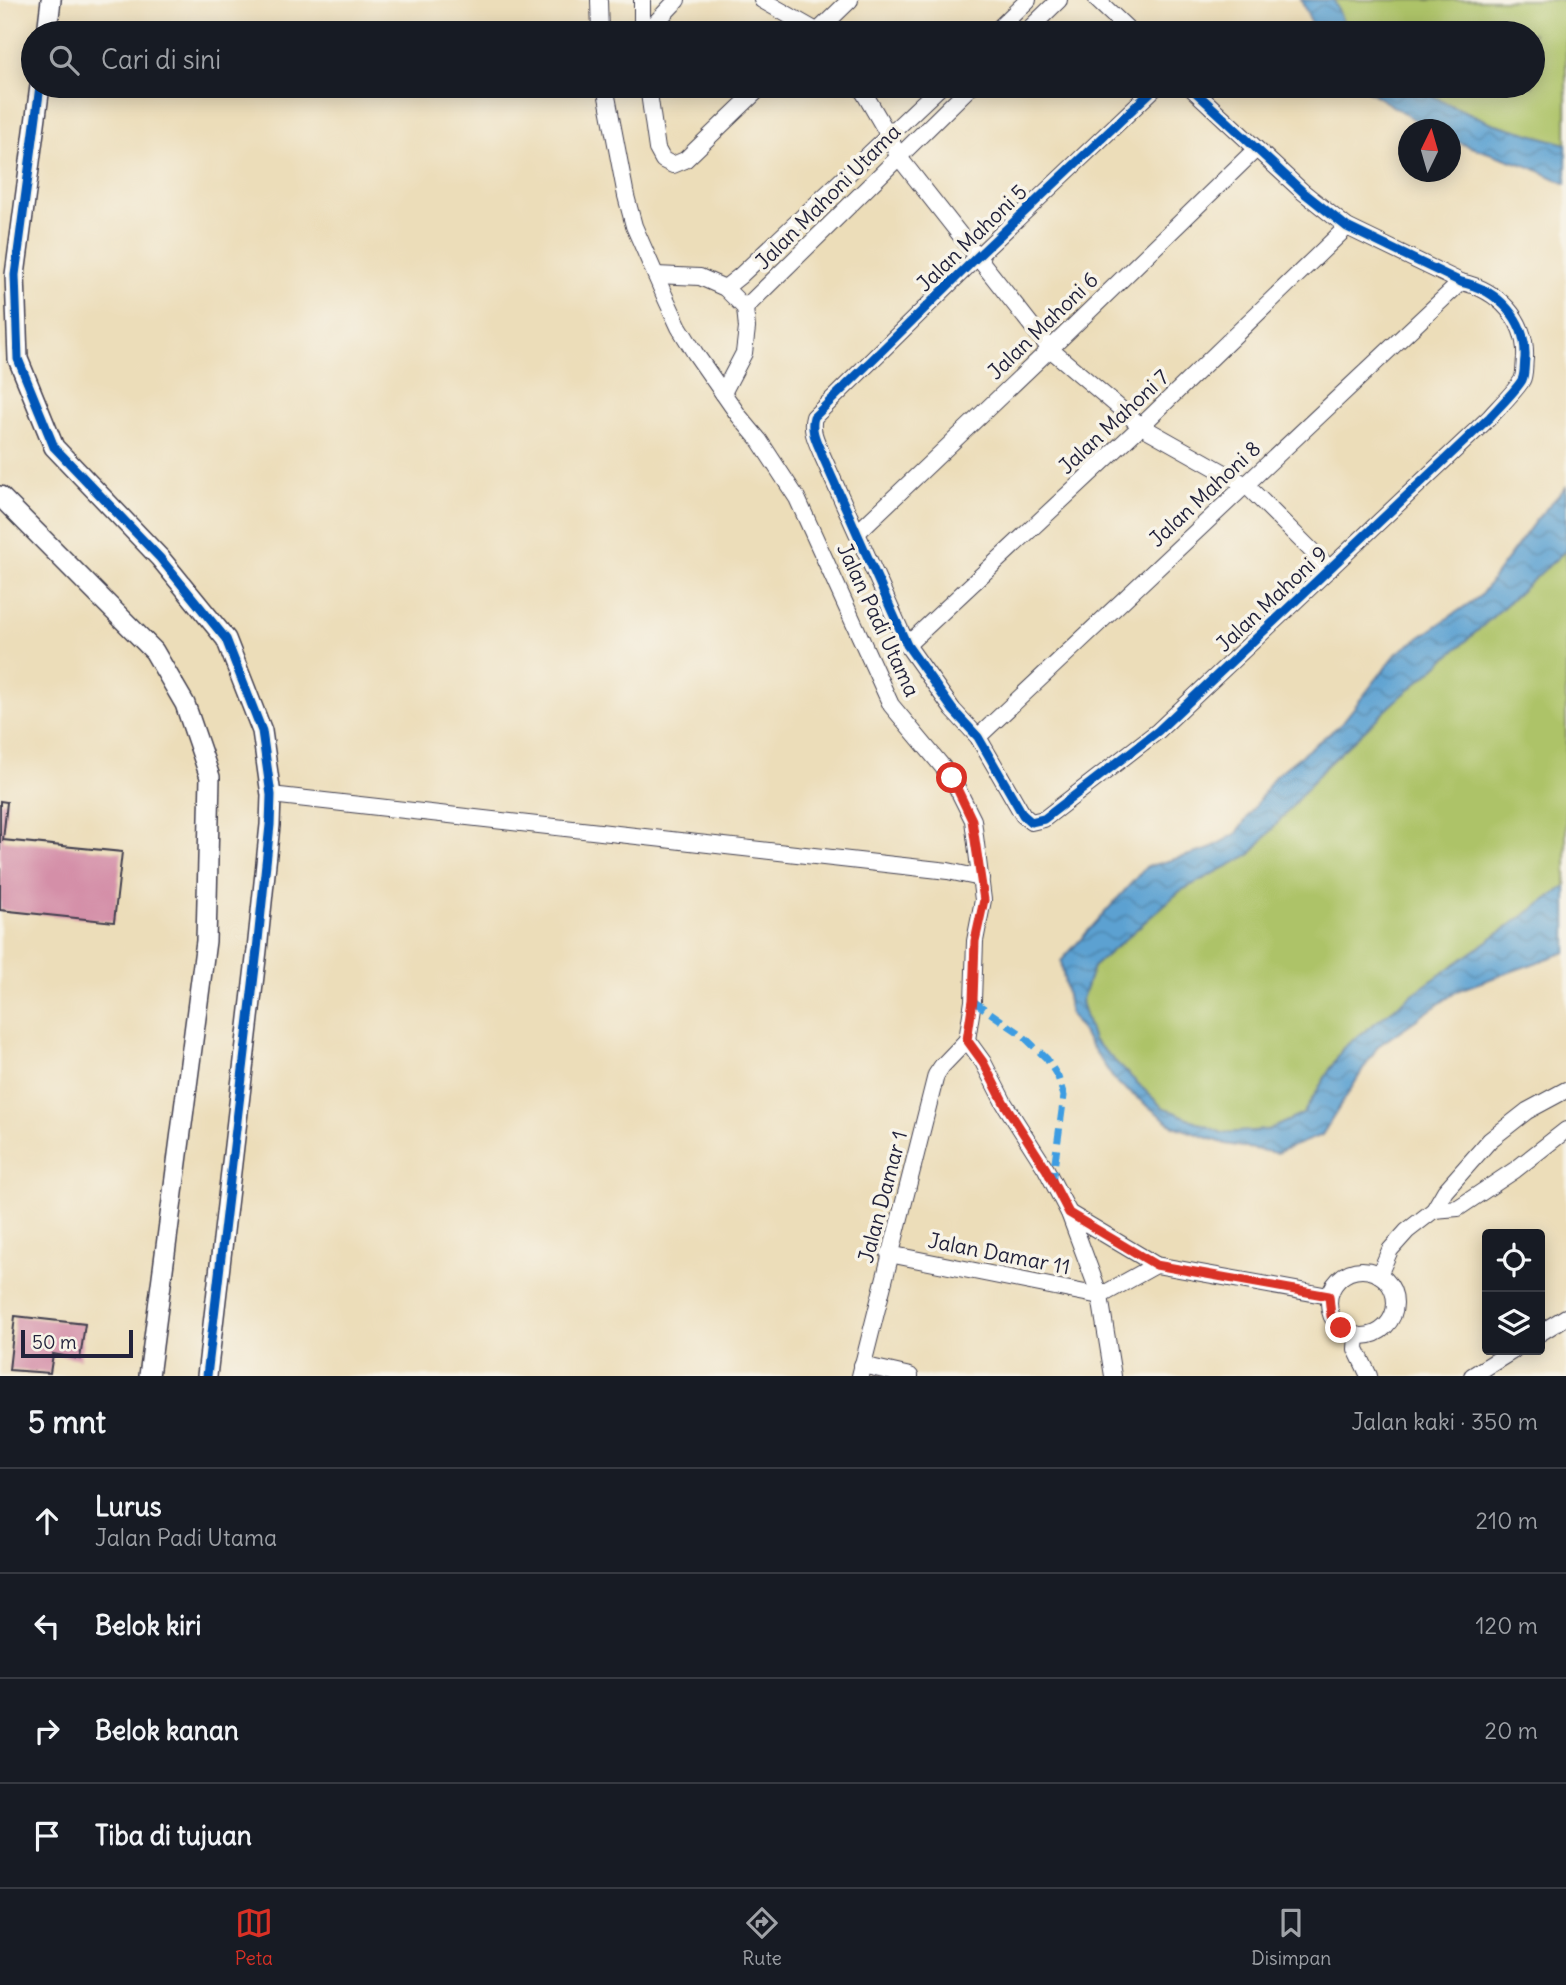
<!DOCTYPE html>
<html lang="id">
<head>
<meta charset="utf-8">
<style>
	body { margin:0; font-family:Delius,sans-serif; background:#242831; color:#f1f3f6 }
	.controls { position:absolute; right:21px; bottom:21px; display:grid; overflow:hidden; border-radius:7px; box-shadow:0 4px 18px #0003 }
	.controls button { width:63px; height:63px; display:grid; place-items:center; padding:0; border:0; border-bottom:2px solid #363941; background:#171b24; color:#f1f3f6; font:35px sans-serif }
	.compass { position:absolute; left:1398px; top:119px; width:63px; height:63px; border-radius:50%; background:#171b24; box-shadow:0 4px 18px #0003; rotate:5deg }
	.scale { position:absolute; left:21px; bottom:18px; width:112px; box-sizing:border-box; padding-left:7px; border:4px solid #22223b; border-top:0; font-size:19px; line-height:24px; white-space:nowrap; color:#22223b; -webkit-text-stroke:5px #f7f3e8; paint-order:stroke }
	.stop { position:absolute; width:21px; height:21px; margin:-16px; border:5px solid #d93025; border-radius:50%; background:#fff }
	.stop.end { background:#d93025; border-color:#fff; box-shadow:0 2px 7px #0008 }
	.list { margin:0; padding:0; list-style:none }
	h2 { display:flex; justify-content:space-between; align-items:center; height:91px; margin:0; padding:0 28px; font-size:30px }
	h2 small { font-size:23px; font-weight:400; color:#9ea1a6 }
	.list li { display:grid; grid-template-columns:46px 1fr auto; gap:21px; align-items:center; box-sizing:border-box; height:105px; padding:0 28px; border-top:2px solid #363941 }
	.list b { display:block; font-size:26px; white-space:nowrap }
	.list p { margin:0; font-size:23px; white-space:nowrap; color:#9ea1a6 }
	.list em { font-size:23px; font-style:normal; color:#9ea1a6 }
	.icon { flex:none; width:38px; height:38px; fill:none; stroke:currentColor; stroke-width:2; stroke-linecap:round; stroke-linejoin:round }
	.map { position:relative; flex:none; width:1566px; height:1376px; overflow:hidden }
	.search { position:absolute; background:#171b24; box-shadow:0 4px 18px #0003; left:21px; right:21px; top:21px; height:77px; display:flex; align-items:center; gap:18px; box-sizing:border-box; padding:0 24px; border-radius:38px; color:#9ea1a6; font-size:26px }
	.sheet { height:511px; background:#171b24 }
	nav { display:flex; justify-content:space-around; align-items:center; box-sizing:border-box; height:98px; border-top:2px solid #363941; background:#171b24; font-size:19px; color:#9ea1a6 }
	nav a { display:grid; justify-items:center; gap:4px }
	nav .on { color:#d93025 }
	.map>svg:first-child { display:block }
	.grass { fill:#adc368; stroke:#687252; stroke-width:2 }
	.water { fill:url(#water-waves); stroke:#3f6286; stroke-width:2 }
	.building { fill:#d48fa8 }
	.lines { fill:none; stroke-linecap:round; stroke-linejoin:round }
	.minor-casing { stroke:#403e4e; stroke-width:18 }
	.tertiary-casing { stroke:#403e4e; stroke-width:22 }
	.minor { stroke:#fff; stroke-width:16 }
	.tertiary { stroke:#fff; stroke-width:19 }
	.quiet { stroke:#3c9ce2; stroke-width:7; stroke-dasharray:14 7; stroke-linecap:butt }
	.cycleway-casing { stroke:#f7f3e8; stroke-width:13 }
	.cycleway { stroke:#0057b8; stroke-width:9 }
	.route { stroke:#d93025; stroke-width:9 }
	.labels { text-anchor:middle; stroke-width:7; stroke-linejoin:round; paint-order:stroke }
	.street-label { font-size:21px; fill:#22223b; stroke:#f7f3e8 }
</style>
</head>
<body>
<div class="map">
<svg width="1566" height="1376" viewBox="0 0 1566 1376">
	<defs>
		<pattern id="water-waves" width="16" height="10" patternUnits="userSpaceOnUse" patternTransform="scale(1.75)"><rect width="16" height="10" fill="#5ca1d1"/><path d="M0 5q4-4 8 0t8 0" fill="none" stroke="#4c83ab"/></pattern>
	</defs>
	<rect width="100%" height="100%" fill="#f7f3e8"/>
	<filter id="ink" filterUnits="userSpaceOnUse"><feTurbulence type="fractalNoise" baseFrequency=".0143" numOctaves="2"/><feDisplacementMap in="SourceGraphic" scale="14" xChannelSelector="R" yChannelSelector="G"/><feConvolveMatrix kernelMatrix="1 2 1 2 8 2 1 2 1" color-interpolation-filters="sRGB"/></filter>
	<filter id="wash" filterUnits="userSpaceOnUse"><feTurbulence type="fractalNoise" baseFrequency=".00686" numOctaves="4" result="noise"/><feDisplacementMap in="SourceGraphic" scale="28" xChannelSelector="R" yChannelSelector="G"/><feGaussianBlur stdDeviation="1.57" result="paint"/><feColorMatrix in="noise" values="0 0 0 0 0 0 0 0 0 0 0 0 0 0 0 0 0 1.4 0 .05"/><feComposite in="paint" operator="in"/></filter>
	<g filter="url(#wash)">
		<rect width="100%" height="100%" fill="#ecddb9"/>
		<g class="grass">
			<polygon points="1334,0 1566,0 1566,144 1492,123 1446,103 1415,86 1533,86 1533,33 1354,33 1343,22"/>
			<polygon points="1566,550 1566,886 1410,996 1343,1048 1303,1114 1268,1130 1222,1133 1162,1107 1093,1040 1081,1002 1093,967 1180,891 1251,854 1325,767 1398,699 1466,641"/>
		</g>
		<g class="water">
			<polygon points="1301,0 1334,0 1343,22 1354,33 1316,33"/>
			<polygon points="1360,86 1415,86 1446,103 1492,123 1566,144 1566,184 1533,168 1451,140 1450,130 1430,129"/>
			<polygon points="1566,487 1566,550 1466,641 1398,699 1325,767 1251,854 1180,891 1093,967 1081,1002 1093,1040 1162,1107 1222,1133 1268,1130 1303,1114 1343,1048 1410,996 1566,886 1566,952 1459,990 1378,1046 1322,1135 1276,1153 1226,1144 1174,1126 1115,1081 1070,1014 1061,961 1146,867 1207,850 1237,833 1275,776 1341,724 1397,653 1480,596 1536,520"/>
		</g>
		<g id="blocks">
			<g class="building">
				<polygon points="0,801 7,802 3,840 122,852 114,922 0,910"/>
				<polygon points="15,1316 85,1324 80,1359 53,1354 50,1373 9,1370"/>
			</g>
		</g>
	</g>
	<g filter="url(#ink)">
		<use href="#blocks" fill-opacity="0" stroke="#403e4e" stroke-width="2"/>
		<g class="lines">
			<g class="minor-casing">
				<g id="minor">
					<polyline points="599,0 600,33"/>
					<polyline points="762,0 820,33"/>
					<polyline points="1097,0 1132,33"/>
					<polyline points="642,33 642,0"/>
					<polyline points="646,33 677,0"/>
					<polyline points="816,33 850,0"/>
					<polyline points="994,33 1028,0"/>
					<polyline points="1025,33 1059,0"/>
					<polyline points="605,86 626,196 634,226 666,299 679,327 695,353 739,416 759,440 797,498 891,705 952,778 973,820 983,900 975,941 973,1001 967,1040 983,1062 1004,1103 1046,1169 1069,1213 1100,1296 1113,1376"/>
					<polyline points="648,86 657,149 663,160 673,165 685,160 762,86"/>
					<polyline points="860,86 889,136 898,156 1050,349 1141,426 1246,485 1330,569"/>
					<path d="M1157,86L976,258L814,417C810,431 817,442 822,455L907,645L953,710L978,737L1023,815L1031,822L1044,819L1158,731L1490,417C1498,408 1517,389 1522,380C1525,374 1524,365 1525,358C1527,320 1498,290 1461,282L1347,227L1303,192L1189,86"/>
					<polyline points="656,275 700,277 725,288 745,308 747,328 744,353 723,393"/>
					<polyline points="725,288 740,276 941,86"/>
					<polyline points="745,308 971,86"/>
					<polyline points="858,532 1050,349 1256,149"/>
					<polyline points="907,645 1141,426 1347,227"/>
					<polyline points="978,737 1461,282"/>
					<polyline points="271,795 948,871 981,878"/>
					<polyline points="1434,1210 1458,1208 1515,1170 1566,1130"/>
					<polyline points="1069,1213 1156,1265 1329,1296"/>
					<polyline points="889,1254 1100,1296 1156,1265"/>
					<circle cx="1362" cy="1303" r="33"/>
					<polyline points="1379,1275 1390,1250 1407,1231 1434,1210 1445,1191 1490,1140 1527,1111 1566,1090"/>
					<polyline points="1540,1333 1566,1317"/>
					<polyline points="1357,1335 1356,1349 1369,1376"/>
					<polyline points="862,1365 910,1376"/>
					<polyline points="860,1376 936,1075 942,1066 967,1040"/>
					<polyline points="1472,1376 1514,1350"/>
				</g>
			</g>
			<g class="tertiary-casing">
				<g id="tertiary">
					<polyline points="47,33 51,0"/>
					<polyline points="40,86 15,275 18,359 54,447 160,558 226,639 262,731 271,795 270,825 257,950 207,1376"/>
					<polyline points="0,496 154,651 185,704 210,777 206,941 149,1376"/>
				</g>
			</g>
			<use href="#minor" class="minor"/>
			<use href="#tertiary" class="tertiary"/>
			<polyline class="quiet" points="973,1001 1021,1034 1047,1059 1058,1077 1064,1096 1052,1183"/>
			<g class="cycleway-casing">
				<g id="cycleway">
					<polyline points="40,86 15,275 18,359 54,447 160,558 226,639 262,731 271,795 270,825 257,950 207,1376"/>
					<path d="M1157,86L976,258L814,417C810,431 817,442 822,455L907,645L953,710L978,737L1023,815L1031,822L1044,819L1158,731L1490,417C1498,408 1517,389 1522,380C1525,374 1524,365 1525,358C1527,320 1498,290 1461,282L1347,227L1303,192L1189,86"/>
				</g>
			</g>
			<use href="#cycleway" class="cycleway"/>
		</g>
	</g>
	<g class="lines" filter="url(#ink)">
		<polyline class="route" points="952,778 972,820 984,900 975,941 973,1000 967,1040 983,1062 1004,1103 1046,1169 1069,1213 1156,1265 1329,1296 1331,1316 1341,1328"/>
	</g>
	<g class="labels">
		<g class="street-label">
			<text transform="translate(828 197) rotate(-45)" y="7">Jalan Mahoni Utama</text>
			<text transform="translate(972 238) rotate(-44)" y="7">Jalan Mahoni 5</text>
			<text transform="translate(1043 326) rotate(-44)" y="7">Jalan Mahoni 6</text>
			<text transform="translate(1114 422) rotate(-43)" y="7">Jalan Mahoni 7</text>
			<text transform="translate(1205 494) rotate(-43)" y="7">Jalan Mahoni 8</text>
			<text transform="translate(1272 599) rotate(-43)" y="7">Jalan Mahoni 9</text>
			<text transform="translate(878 620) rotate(65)" y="7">Jalan Padi Utama</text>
			<text transform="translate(883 1197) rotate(-75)" y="7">Jalan Damar 1</text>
			<text transform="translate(999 1254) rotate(11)" y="7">Jalan Damar 11</text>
		</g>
	</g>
</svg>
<div class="controls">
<button><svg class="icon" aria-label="locate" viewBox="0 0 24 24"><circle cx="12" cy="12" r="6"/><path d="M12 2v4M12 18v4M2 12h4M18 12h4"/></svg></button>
<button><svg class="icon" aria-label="layers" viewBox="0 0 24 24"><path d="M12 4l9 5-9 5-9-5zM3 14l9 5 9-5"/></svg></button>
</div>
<svg class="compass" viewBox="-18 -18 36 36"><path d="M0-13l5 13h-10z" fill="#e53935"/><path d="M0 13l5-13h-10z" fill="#9ea1a6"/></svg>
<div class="scale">50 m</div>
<div class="stop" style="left:952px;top:778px"></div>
<div class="stop end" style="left:1341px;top:1328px"></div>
<div class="search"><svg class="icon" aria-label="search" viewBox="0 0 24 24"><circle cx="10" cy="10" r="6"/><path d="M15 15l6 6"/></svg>Cari di sini</div>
</div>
<section class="sheet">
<h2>5 mnt<small>Jalan kaki · 350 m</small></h2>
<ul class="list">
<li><svg class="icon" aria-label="ahead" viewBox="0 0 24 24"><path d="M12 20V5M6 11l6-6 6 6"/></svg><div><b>Lurus</b><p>Jalan Padi Utama</p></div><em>210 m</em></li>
<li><svg class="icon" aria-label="left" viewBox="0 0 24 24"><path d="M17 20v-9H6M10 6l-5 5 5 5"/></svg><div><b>Belok kiri</b></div><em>120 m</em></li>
<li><svg class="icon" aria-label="right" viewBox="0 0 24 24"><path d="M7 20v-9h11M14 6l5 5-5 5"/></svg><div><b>Belok kanan</b></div><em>20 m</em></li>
<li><svg class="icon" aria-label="arrive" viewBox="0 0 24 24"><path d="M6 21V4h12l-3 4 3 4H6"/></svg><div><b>Tiba di tujuan</b></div></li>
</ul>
</section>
<nav>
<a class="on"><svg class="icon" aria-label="map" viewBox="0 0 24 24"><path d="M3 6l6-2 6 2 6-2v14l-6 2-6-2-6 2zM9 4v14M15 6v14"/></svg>Peta</a>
<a><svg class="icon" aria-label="directions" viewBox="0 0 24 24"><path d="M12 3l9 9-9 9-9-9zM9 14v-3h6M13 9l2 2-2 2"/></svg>Rute</a>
<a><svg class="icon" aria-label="saved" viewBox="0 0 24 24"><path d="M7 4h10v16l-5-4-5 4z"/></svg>Disimpan</a>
</nav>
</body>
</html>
